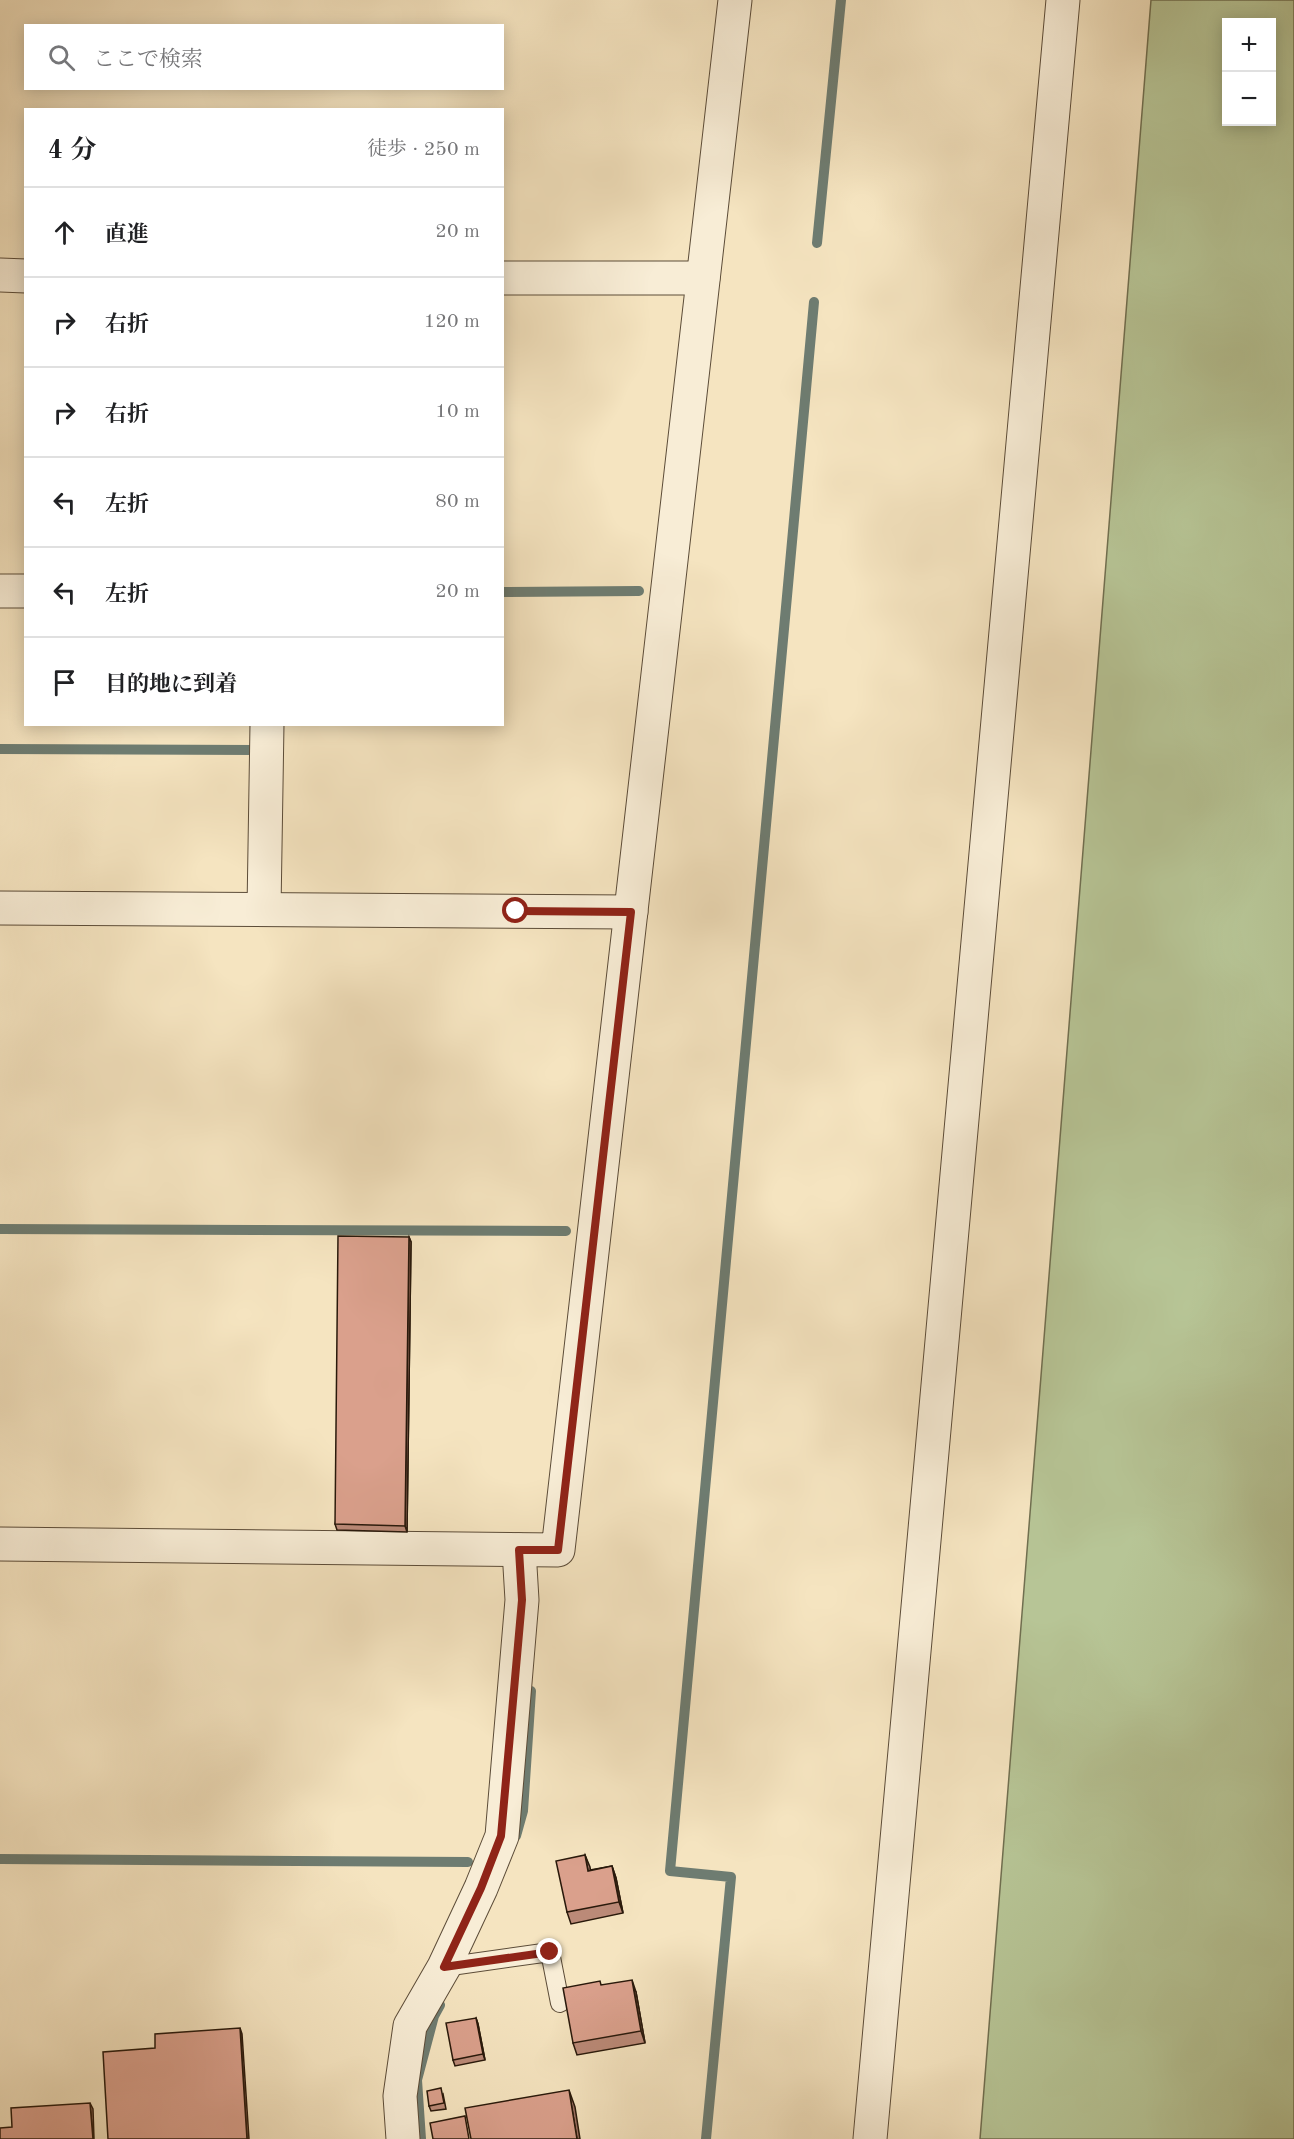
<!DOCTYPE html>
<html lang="ja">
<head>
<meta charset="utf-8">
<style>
	body { margin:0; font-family:"Old Standard TT","Noto Serif JP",serif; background:#f6f6f6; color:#202124 }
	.controls { position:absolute; right:18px; top:18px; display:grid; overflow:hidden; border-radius:0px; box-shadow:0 3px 15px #0003 }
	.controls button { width:54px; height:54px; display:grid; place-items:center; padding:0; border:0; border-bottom:2px solid #e0e0e0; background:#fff; color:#202124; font:30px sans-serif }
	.stop { position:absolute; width:18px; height:18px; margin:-14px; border:4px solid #8f2418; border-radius:50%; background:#fff }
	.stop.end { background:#8f2418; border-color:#fff; box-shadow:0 2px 6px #0008 }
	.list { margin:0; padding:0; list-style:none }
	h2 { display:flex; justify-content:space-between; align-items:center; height:78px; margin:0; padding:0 24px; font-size:26px }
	h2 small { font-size:20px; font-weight:400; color:#757577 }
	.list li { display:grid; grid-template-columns:39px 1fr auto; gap:18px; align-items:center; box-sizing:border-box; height:90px; padding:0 24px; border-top:2px solid #e0e0e0 }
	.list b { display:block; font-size:22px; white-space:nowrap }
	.list em { font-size:20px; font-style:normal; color:#757577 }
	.icon { flex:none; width:33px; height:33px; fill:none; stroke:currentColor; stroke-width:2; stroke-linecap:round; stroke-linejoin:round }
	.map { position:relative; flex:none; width:1294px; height:2139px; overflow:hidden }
	.search { position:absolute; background:#fff; box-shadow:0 3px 15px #0003; left:24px; top:24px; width:480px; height:66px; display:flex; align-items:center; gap:15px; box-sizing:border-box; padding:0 21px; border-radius:0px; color:#757577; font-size:22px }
	.panel { position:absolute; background:#fff; box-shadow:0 3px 15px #0003; left:24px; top:108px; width:480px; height:618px; border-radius:0px }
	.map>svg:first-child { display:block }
	.green { fill:#b7c596; stroke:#706f50; stroke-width:1.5; fill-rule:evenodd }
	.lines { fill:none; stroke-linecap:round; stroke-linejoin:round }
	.stream { stroke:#6e7c71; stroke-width:10 }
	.service-casing { stroke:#5c4c38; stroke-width:20 }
	.minor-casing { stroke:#5c4c38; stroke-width:35 }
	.service { stroke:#f8edd6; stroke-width:18 }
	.minor { stroke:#f8edd6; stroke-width:33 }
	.wall { fill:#bb8a78; stroke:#29190b; stroke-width:1.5 }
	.shaded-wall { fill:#997062; stroke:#29190b; stroke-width:1.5 }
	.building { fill:#daa08c; stroke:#29190b; stroke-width:1.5 }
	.route { stroke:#8f2418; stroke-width:8 }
</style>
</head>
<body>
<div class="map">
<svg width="1294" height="2139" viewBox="0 0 1294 2139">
	<rect width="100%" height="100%" fill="#f5e4c0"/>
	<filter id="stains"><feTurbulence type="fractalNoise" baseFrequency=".00333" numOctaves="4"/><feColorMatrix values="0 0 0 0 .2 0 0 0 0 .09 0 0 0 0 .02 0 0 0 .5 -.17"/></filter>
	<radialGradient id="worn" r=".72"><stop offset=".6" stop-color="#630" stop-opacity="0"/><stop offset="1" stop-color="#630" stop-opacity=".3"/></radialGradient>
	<path class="green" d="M1151,0H1294V2139H980ZM1226,22H1272V122H1226Z"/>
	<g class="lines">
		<g class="stream">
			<polyline points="817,243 841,0"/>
			<polyline points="502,592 639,591"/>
			<polyline points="0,749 255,750"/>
			<polyline points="0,1229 566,1231"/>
			<polyline points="516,1836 523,1811 531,1691"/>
			<polyline points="0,1859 468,1862"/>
			<polyline points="421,2139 417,2080 434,2016 440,2005"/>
			<polyline points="706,2139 731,1877 670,1871 814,302"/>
		</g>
		<g class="service-casing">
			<polyline id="service" points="444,1967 550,1952 560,2003"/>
		</g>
		<g class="minor-casing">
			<g id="minor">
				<polyline points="0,275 26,276"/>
				<polyline points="502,278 703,278"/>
				<polyline points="0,591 26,591"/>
				<polyline points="0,908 631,912"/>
				<polyline points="264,909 267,724"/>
				<polyline points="0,1544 558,1550 735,0"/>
				<polyline points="403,2139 400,2096 410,2026 444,1967 481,1888 502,1836 522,1600 519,1550"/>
				<polyline points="870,2139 1063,0"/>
			</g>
		</g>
		<use href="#service" class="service"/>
		<use href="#minor" class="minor"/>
	</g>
	<g class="wall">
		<polygon points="409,1237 411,1242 407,1532 337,1530 335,1524"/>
		<polygon points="585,1855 590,1870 612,1866 616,1878 623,1913 571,1924 567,1912"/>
		<polygon points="601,1985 636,1992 645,2043 577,2055 573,2043"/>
		<polygon points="476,2018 478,2024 485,2060 455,2066 453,2060"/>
		<polygon points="443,2094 446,2109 431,2111 429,2106"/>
	</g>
	<g class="shaded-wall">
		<polygon points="409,1237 411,1242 407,1532 405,1526"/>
		<polygon points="585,1855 590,1867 592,1882 588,1871"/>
		<polygon points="612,1866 616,1878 623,1913 619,1902"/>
		<polygon points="632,1980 636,1992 645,2043 641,2031"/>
		<polygon points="476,2018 478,2024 485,2060 483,2054"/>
		<polygon points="240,2028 242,2034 249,2139 247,2139"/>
		<polygon points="569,2090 575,2107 580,2139 577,2139"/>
		<polygon points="90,2103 93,2109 94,2139 93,2139"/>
	</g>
	<g class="building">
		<polygon points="338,1236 409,1237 405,1526 335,1524"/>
		<polygon points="585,1855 588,1871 612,1866 619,1902 567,1912 556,1861"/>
		<polygon points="632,1980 641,2031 573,2043 563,1988 600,1981 601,1985"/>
		<polygon points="476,2018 483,2054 453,2060 446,2023"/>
		<polygon points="240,2028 247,2139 108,2139 103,2052 155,2048 155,2034"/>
		<polygon points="441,2088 444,2103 429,2106 427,2091"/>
		<polygon points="569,2090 577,2139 471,2139 465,2108"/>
		<polygon points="90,2103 93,2139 0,2139 0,2128 12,2127 11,2108"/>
		<polygon points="465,2116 469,2139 433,2139 430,2123"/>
	</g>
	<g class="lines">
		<polyline class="route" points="516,911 631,912 558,1550 519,1550 522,1600 501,1836 481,1888 444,1967 550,1952"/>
	</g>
	<rect width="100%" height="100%" filter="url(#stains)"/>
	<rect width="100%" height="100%" fill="url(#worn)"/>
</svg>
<div class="controls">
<button>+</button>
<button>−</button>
</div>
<div class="stop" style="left:516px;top:911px"></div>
<div class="stop end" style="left:550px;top:1952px"></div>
<div class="search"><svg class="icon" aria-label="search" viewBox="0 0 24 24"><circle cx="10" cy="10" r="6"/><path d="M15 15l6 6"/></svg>ここで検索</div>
<section class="panel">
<h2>4 分<small>徒歩 · 250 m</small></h2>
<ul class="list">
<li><svg class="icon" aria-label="ahead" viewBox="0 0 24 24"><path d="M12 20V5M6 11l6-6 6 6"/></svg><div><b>直進</b></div><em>20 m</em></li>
<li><svg class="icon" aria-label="right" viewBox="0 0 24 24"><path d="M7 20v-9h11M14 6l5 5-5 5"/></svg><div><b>右折</b></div><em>120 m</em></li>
<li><svg class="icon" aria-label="right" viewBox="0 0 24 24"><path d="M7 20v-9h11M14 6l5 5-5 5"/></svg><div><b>右折</b></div><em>10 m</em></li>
<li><svg class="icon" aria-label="left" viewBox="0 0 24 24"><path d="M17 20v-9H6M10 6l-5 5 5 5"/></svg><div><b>左折</b></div><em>80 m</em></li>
<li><svg class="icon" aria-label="left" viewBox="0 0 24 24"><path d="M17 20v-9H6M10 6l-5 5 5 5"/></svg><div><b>左折</b></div><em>20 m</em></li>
<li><svg class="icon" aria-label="arrive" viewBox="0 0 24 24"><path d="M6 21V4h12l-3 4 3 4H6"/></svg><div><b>目的地に到着</b></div></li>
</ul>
</section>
</div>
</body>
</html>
